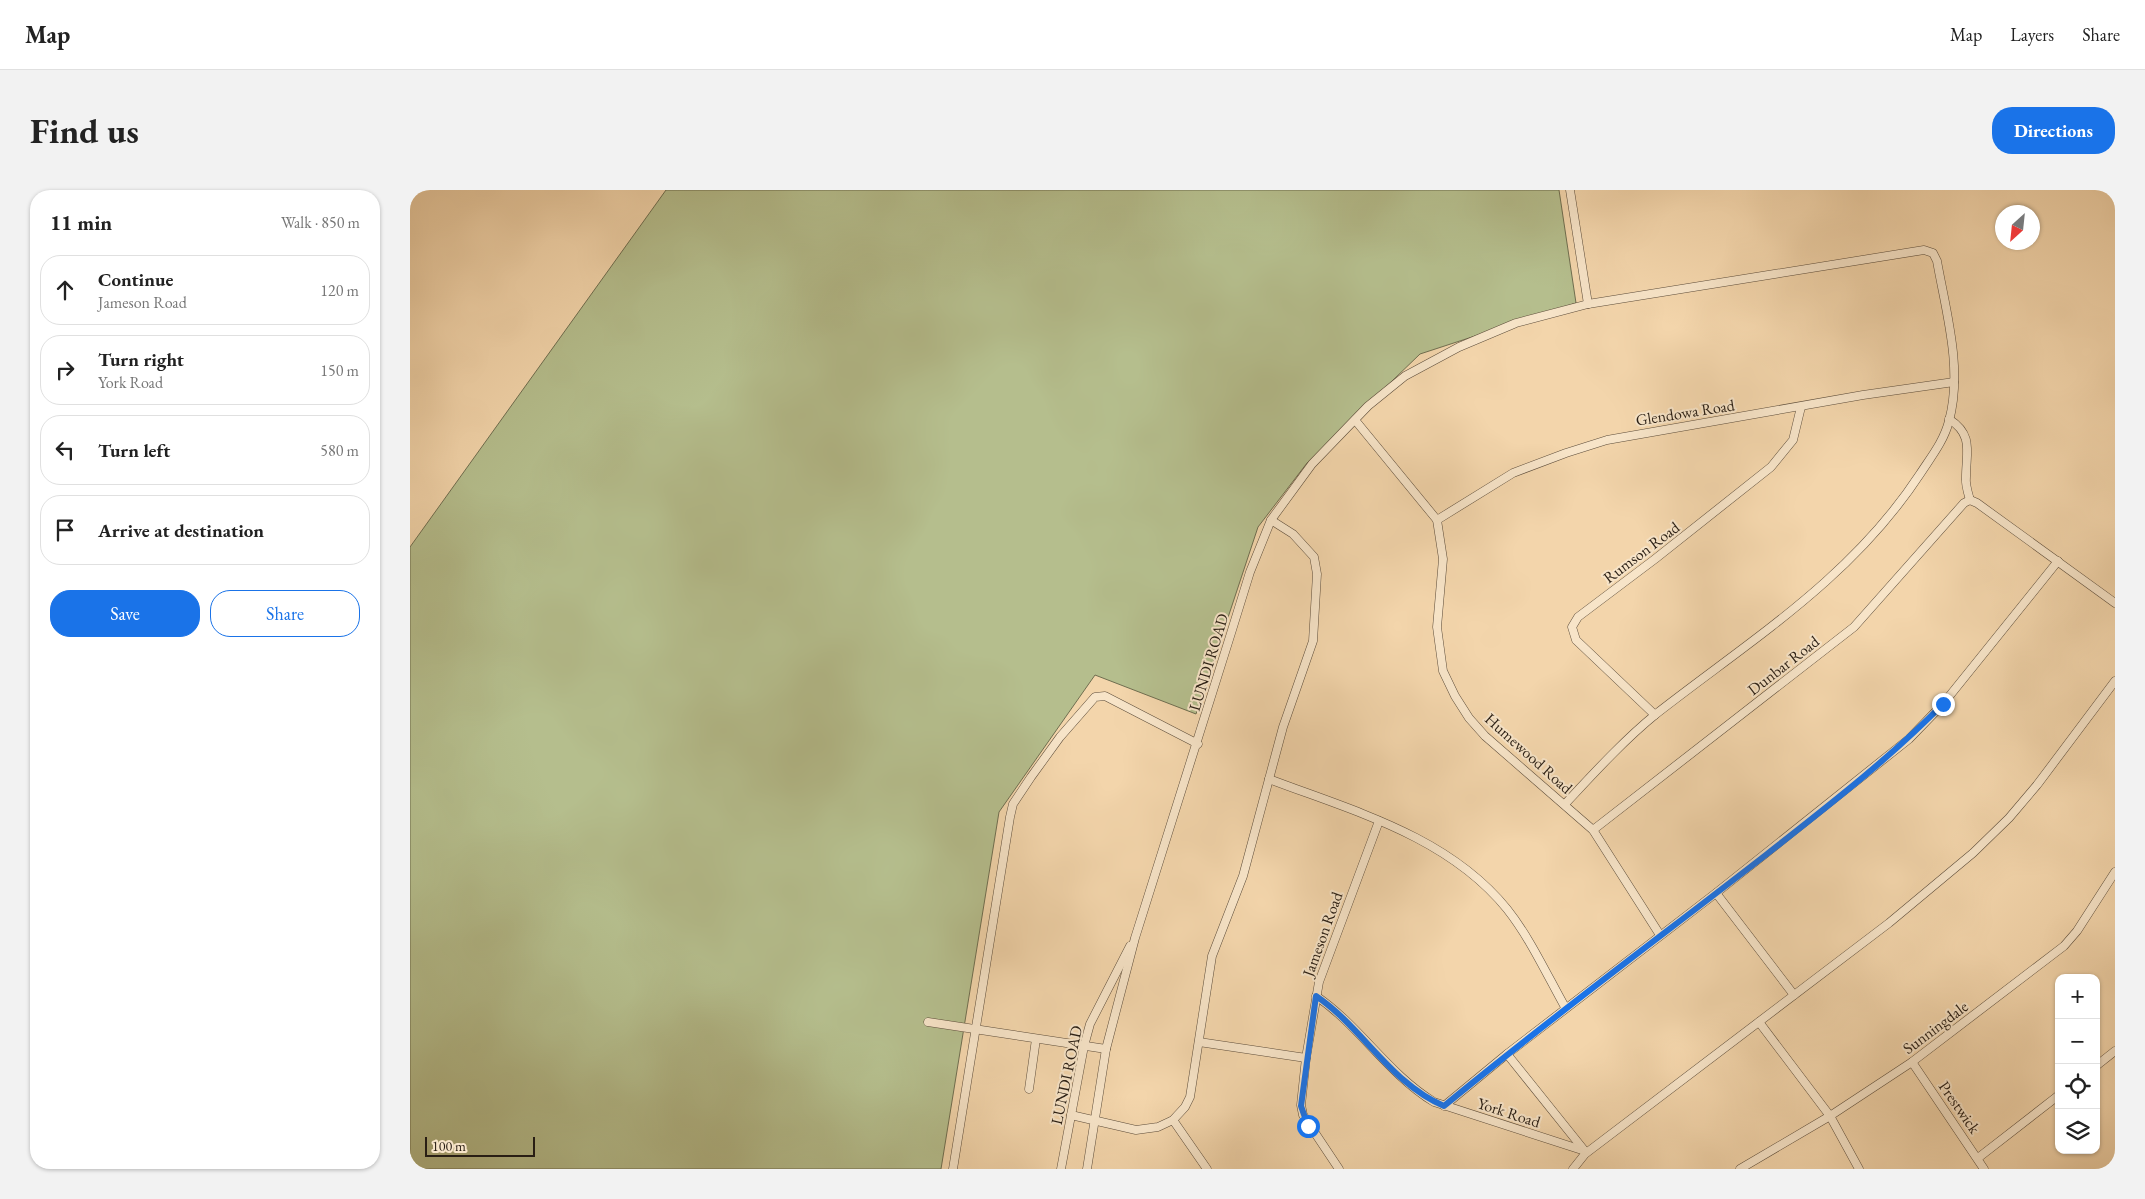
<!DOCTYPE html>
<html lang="en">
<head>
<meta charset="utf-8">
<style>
	body { margin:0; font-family:"EB Garamond",serif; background:#f2f2f2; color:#222 }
	.controls { position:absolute; right:15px; bottom:15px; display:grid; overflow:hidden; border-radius:10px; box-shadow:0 1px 4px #0004 }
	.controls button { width:45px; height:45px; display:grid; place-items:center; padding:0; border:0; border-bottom:1px solid #e0e0e0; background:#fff; color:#222; font:25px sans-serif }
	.compass { position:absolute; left:1585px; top:15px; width:45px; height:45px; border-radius:50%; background:#fff; box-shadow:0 1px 4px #0004; rotate:207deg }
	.scale { position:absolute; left:15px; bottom:12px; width:110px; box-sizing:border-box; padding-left:5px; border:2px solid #291e14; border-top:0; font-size:14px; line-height:18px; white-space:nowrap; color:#291e14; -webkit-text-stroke:4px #f7e4c8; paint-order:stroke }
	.stop { position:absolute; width:15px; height:15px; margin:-11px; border:4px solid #1a73e8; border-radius:50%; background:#fff }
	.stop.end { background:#1a73e8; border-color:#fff; box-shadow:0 1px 5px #0008 }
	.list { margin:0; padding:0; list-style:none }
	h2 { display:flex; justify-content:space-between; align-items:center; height:65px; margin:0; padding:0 20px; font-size:21px }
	h2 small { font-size:16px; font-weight:400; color:#767676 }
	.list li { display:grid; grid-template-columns:32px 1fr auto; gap:15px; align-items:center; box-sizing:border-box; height:70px; margin:0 10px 10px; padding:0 10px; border:1px solid #e0e0e0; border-radius:20px }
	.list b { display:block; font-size:19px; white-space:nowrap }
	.list p { margin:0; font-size:16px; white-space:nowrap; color:#767676 }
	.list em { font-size:16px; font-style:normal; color:#767676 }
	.actions { display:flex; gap:10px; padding:15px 20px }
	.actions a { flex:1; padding:11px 0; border:1px solid #1a73e8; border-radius:20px; text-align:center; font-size:18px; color:#1a73e8 }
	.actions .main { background:#1a73e8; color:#fff }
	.icon { flex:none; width:28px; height:28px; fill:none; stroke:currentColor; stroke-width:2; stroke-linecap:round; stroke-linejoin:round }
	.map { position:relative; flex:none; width:1705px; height:979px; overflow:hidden; border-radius:20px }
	header { display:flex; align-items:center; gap:30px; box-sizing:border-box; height:70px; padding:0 25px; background:#fff; border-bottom:1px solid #e0e0e0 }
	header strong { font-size:24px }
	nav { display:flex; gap:28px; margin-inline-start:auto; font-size:18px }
	.intro { display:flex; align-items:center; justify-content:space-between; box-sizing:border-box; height:120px; padding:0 30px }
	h1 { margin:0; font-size:35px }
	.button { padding:12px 22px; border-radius:20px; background:#1a73e8; color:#fff; font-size:18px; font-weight:700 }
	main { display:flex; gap:30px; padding:0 30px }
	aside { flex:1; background:#fff; border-radius:20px; box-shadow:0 1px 4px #0004 }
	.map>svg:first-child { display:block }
	.green { fill:#b5be8d; stroke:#6f6e50 }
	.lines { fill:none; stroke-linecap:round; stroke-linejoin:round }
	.minor-casing { stroke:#5c4c3a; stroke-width:9 }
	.minor { stroke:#f7e4c8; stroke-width:8 }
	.route { stroke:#1a73e8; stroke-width:6 }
	.labels { text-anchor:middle; stroke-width:4; stroke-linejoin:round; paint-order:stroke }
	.street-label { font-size:16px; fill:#291e14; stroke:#f7e4c8 }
</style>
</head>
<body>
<header>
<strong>Map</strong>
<nav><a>Map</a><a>Layers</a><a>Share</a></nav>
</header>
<div class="intro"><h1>Find us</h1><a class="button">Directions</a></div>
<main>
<aside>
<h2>11 min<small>Walk · 850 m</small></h2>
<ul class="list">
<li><svg class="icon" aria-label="ahead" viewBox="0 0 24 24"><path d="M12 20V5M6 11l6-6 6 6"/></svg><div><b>Continue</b><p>Jameson Road</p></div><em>120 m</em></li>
<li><svg class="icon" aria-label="right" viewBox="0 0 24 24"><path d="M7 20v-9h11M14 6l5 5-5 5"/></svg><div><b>Turn right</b><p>York Road</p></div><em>150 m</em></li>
<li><svg class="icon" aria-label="left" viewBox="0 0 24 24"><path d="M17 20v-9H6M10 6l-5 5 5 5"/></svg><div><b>Turn left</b></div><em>580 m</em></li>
<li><svg class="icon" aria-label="arrive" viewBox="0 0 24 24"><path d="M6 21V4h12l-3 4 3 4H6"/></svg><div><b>Arrive at destination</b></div></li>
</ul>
<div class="actions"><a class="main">Save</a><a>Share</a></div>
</aside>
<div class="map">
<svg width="1705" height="979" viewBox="0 0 1705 979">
	<rect width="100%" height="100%" fill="#f3d5ab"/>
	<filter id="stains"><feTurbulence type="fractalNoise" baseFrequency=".004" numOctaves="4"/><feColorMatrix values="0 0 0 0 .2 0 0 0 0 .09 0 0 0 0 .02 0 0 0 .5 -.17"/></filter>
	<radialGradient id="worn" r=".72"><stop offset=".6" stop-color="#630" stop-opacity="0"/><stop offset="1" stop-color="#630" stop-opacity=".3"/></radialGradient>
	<polygon class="green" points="256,0 1149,0 1166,113 1010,164 897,273 848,337 786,524 685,485 589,622 531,979 0,979 0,357"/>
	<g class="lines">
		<g class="minor-casing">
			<g id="minor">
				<polyline points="1160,0 1178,114"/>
				<path d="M1539,229C1564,245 1556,262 1556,287C1555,294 1558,303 1560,310"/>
				<polyline points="945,230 1027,330 1033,369 1027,437 1033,481 1045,506 1059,528 1075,546 1183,640 1250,745"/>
				<polyline points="1560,310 1567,313 1705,413"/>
				<polyline points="1027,330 1103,283 1156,263 1197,250 1453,205 1544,192"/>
				<polyline points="1245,525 1166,450 1162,437 1168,427 1245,369 1361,277 1383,250 1391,217"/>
				<path d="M859,589C943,621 1038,646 1097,719C1120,748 1137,785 1155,817"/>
				<polyline points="1183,640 1444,437 1554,313 1560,310"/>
				<polyline points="1306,703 1384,805"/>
				<path d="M906,806C950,836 978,884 1024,912L1175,961"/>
				<polyline points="518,832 696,859"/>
				<polyline points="1349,832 1420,926 1449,979"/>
				<polyline points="789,852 896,868"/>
				<polyline points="1097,864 1306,703 1499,549 1533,514 1648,371"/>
				<polyline points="1502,872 1574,979"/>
				<polyline points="1686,876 1705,861"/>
				<polyline points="619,899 626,849"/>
				<polyline points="1034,916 1097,864 1174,960"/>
				<polyline points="661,925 726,940 748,937 763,930 797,979"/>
				<polyline points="763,930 775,917 780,907 802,766 833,686 873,537 903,451 907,384 904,367 883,344 861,330"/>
				<polyline points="1568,968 1649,905"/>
				<polyline points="543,979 600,627 603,614 621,587 650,547 685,507 695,506 788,554"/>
				<polyline points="651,979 674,856 680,834 720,756"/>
				<path d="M677,979L696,859L725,748L822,440L840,382L861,330L902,274L958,216L995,186L1049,157L1106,133L1178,114L1514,60L1523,63L1527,71C1536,122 1553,179 1539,231C1534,251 1521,267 1510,284C1442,388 1342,449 1246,524C1213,551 1184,583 1155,614"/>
				<polyline points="929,979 893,925 891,915 896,868 909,792 969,631"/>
				<polyline points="1163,979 1175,964 1479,733 1563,663 1599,628 1627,595 1705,491"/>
				<polyline points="1330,979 1420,926 1502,872 1654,756 1667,741 1705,682"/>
			</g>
		</g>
		<use href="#minor" class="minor"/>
	</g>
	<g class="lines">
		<path class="route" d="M898,936L891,916L906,806C952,837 981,894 1034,916C1139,829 1249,748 1357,664C1418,616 1479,569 1533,514"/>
	</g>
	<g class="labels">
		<g class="street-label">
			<text transform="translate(1275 222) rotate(-9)" y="6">Glendowa Road</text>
			<text transform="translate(1231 362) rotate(-37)" y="6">Rumson Road</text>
			<text transform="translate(798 472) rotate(-73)" y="6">LUNDI ROAD</text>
			<text transform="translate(1373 475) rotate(-38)" y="6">Dunbar Road</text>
			<text transform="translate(1119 563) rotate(42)" y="6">Humewood Road</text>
			<text transform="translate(912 744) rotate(-70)" y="6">Jameson Road</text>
			<text transform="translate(1525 837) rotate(-37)" y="6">Sunningdale</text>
			<text transform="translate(656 885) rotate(-78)" y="6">LUNDI ROAD</text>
			<text transform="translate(1550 917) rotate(55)" y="6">Prestwick</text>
			<text transform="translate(1099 922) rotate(18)" y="6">York Road</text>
		</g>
	</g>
	<rect width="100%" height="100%" filter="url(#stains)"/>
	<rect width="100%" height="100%" fill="url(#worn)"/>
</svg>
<div class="controls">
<button>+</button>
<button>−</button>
<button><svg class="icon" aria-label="locate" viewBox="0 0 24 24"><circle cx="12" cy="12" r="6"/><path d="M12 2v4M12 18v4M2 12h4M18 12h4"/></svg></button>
<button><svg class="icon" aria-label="layers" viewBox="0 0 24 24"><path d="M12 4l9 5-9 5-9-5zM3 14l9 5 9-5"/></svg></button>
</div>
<svg class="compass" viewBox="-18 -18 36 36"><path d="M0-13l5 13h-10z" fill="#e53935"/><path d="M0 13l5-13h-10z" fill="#767676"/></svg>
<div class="scale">100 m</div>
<div class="stop" style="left:898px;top:936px"></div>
<div class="stop end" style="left:1533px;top:514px"></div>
</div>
</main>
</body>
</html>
